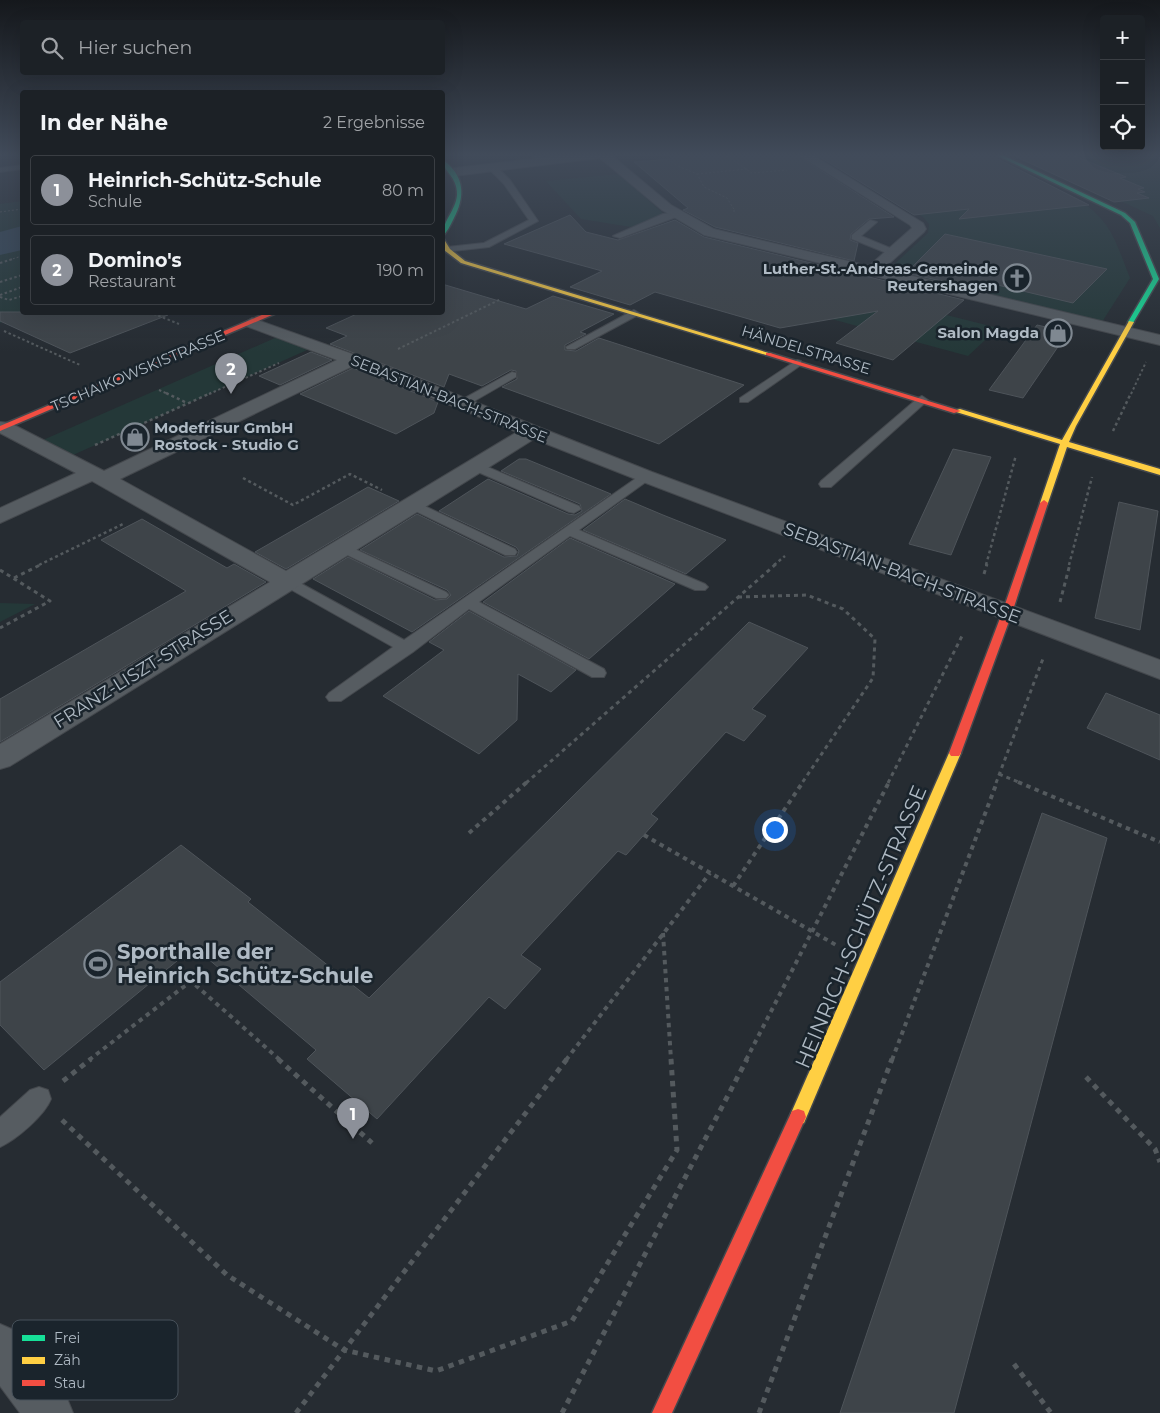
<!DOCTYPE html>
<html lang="de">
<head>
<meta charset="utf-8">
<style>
	body { margin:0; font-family:Montserrat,sans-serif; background:#25292e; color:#f1f3f6 }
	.controls { position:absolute; right:15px; top:15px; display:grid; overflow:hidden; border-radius:5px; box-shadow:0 5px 20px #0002 }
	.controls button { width:45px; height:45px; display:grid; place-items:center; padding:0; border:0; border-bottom:1px solid #3a3e43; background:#1c2126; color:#f1f3f6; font:25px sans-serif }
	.you { position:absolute; left:774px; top:829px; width:18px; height:18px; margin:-12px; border:4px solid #fff; border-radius:50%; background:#1a73e8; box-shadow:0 0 0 8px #1a73e833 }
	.badge { display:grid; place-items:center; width:32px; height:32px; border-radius:50%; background:#8c9099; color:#fff; font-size:16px; font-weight:700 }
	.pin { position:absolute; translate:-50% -41px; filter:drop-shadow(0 1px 2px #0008) }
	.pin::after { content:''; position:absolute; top:26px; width:18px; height:15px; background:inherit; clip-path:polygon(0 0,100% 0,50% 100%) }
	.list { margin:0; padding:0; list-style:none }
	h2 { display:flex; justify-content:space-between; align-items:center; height:65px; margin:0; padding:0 20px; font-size:21px }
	h2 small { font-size:16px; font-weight:400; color:#a0a3a7 }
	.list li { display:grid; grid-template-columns:32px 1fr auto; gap:15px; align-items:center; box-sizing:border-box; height:70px; margin:0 10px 10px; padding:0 10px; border:1px solid #3a3e43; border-radius:5px }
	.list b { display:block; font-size:19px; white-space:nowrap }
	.list p { margin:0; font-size:16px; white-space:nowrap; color:#a0a3a7 }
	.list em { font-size:16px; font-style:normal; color:#a0a3a7 }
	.icon { flex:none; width:28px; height:28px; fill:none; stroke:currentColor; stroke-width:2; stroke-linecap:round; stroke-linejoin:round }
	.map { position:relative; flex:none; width:1160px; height:1413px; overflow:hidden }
	.search { position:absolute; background:#1c2126; box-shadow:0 5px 20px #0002; left:20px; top:20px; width:425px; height:55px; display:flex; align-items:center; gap:12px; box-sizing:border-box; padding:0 18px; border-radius:5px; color:#a0a3a7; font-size:19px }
	.panel { position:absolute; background:#1c2126; box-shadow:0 5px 20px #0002; left:20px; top:90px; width:425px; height:225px; border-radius:5px }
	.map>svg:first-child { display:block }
	.green { fill:#243838 }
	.water { fill:#35485a }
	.building { fill:#3e4449; stroke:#4e545a }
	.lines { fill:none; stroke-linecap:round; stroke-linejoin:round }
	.lane-casing { stroke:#44484d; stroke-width:2 }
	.street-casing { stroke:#44484d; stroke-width:2 }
	.fast-casing { stroke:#44484d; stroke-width:3 }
	.slow-casing { stroke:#44484d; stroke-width:3 }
	.jam-casing { stroke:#44484d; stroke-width:3 }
	.path-far5 { stroke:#545a5e; stroke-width:1; stroke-dasharray:2 2; stroke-linecap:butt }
	.path-far4 { stroke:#545a5e; stroke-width:2; stroke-dasharray:2.5 2.5; stroke-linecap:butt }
	.path-far3 { stroke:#545a5e; stroke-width:2.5; stroke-dasharray:3 3; stroke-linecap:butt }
	.path-far2 { stroke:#545a5e; stroke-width:3; stroke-dasharray:4 4; stroke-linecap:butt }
	.path-far1 { stroke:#545a5e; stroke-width:4; stroke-dasharray:4.5 4.5; stroke-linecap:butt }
	.path { stroke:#545a5e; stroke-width:5; stroke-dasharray:5.5 5.5; stroke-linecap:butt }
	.lane { fill:#565c61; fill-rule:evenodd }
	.street { fill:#565c61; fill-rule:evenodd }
	.fast { fill:#16e098; fill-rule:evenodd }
	.slow { fill:#ffcf43; fill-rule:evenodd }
	.jam { fill:#f24e42; fill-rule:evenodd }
	.labels { text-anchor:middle; stroke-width:5; stroke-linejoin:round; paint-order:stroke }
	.far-poi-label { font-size:15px; font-weight:bold; fill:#afbac4; stroke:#1a242c; text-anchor:end }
	.far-street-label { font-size:15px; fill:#afbac4; stroke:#1a242c }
	.street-label { font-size:18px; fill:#afbac4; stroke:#1a242c }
	.near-street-label { font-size:21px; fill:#afbac4; stroke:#1a242c }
	.near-poi-label { font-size:21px; font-weight:bold; fill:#afbac4; stroke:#1a242c; text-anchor:start }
	.key { fill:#1a242c; stroke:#47515a; stroke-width:1 }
	.key-label { font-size:14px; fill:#afbac4 }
</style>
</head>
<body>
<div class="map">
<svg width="1160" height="1413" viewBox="0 0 1160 1413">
	<rect width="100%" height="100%" fill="#262c32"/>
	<g class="green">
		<path d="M816,154L1084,204C1112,222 1118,248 1130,278L1102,322L888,270L928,233L929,224L923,217Z"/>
		<polygon points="1019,154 1160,154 1160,228 1153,216"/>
		<polygon points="619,174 665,215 631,227 581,219 546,181"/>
		<polygon points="22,201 22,312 29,313 0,323 0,204"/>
		<polygon points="659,242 998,328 968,356 620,262"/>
		<polygon points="284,334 316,346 73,455 43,440"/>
		<polygon points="0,603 35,604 0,622"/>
	</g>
	<polygon class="water" points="22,226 22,250 0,255 0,232"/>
	<g class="building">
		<polygon points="667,154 795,154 894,217 869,219 851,234 850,240 858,243 854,261 715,227 683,210 688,208 634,162 673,159"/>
		<polygon points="815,154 988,154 1089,205 959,219 969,209 914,215"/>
		<polygon points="1010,154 1070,154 1126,177 1120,178 1144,188 1138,189 1145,192 1137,193 1149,198 1114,202"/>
		<polygon points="570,215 586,232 618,240 675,220 704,237 964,300 893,360 836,343 878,311 780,328 655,292 630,305 570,287 602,271 504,244"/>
		<polygon points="945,234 1107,269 1073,303 985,282 977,289 906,273"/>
		<polygon points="442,284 526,309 553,296 614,314 580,332 586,334 565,345 565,350 576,351 599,338 744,385 659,444 502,387 517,379 516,371 511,370 482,386 449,374 444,387 330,344 347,336 326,328 361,312 442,312"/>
		<polygon points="0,312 168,312 168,315 70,353 0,321"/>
		<polygon points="1037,325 1068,332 1023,398 989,390"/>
		<polygon points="311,352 332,360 280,385 259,376"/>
		<polygon points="353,368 438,402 434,413 396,434 300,394"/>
		<polygon points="953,449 991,457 951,555 909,544"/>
		<polygon points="519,459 526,459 611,494 412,632 313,579 348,557 435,600 447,599 451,595 447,590 360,550 417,514 504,557 517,556 519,551 516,547 439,511 488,479 568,514 575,515 582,511 580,504 501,471"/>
		<polygon points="368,487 399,501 286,569 255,552"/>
		<polygon points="625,499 663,515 726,540 686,574 583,530"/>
		<polygon points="1119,502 1158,511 1140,630 1095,618"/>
		<polygon points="142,519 227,568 234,564 266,582 0,742 0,699 186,591 101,540"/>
		<polygon points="570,538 675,584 589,659 483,602"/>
		<polygon points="469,611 576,670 551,692 518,674 517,720 479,754 383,696 444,650 429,642"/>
		<polygon points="749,622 808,648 752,709 766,716 744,741 726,732 651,814 658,819 626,855 618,851 521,955 541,969 505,1009 489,997 377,1119 307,1059 316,1050 194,947 44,1070 0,1025 0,982 181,845 251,899 248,902 369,998"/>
		<polygon points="1106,693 1160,715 1160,760 1087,728"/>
		<polygon points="1042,813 1107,838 954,1413 840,1413"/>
	</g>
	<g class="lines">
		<g class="lane-casing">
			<g id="lane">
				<polygon points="530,154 539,154 549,162 542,164"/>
				<polygon points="22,165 22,169 0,172 0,168"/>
				<polygon points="490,166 496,166 510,180 538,221 489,247 444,252 443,250 447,247 484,243 529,220 504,184 490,170"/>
				<polygon points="676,212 680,214 679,216 620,238 613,236 663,214"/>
				<polygon points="870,220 877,222 861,236 895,250 895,254 889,254 852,239 852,235"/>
				<polygon points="634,310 639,313 638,315 575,349 567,349 566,347"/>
				<polygon points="797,360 801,361 801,365 748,402 740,402 740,398"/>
				<polygon points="512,372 516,373 516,377 464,407 456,407 454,404"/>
				<polygon points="922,396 928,400 926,402 831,487 821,487 819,484 821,481 918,398"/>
				<polygon points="476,462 579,506 581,509 574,513 569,512 471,469 469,466"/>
				<polygon points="645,472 650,473 652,476 650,479 579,530 705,584 708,587 705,590 695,590 570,536 479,602 604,669 606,673 604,677 592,677 469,609 413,652 341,701 329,701 326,697 329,693 393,647 281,584 278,581 281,578 291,578 404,640"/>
				<polygon points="412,500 515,549 517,552 515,555 505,555 407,507 405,504"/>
				<polygon points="342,543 446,592 449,595 446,598 436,598 337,550 335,547"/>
				<path d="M39,1087L48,1090L51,1099C45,1115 16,1140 0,1147V1117L30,1090Z"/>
			</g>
		</g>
		<g class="street-casing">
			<g id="street">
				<polygon points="574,154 610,154 671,205 714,229 869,266 912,228 910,225 797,154 811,154 923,223 926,229 924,232 883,269 1160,335 1160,345 704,235 662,210 600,158 454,176 448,172 454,168"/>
				<path d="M252,318L372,361L652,472L1160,660V679L638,480L534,439L10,766L0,769V744L270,582L92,481L0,523V508L76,473L0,433V422L10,423L104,471L337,360L246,326L244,323ZM353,366L517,432L286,571L120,479Z"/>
				<polygon points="0,1324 16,1331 66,1396 73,1413 20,1413 0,1386"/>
			</g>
		</g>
		<g class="fast-casing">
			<g id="fast">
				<polygon points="994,154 1000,154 1125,213 1135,222 1159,279 1133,323 1128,322 1153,279 1130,223 1121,215"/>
				<path d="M442,159C465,176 466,196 453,220C450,226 447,232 442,237C442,222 456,210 457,195C458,177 442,170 442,159Z"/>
			</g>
		</g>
		<g class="slow-casing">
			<g id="slow">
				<polygon points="442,236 450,249 465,261 772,354 766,355 461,263 444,250"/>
				<polygon points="1129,321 1134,322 1076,426 1069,442 1160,469 1160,475 1067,447 1048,503 1047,505 1041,505 1040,503 1060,444 953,411 960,409 1062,440"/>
				<polygon points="955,749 959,750 961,753 804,1123 798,1125 792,1123 790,1117 792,1111 949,753 951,750"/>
			</g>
		</g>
		<g class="jam-casing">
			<g id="jam">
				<polygon points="269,312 279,312 0,431 0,426"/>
				<polygon points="766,353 770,353 961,411 954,413 766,355"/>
				<polygon points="1044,500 1048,503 1012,613 961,753 959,756 951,756 949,753 1002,613 1040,503"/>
				<polygon points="798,1109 804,1111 806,1117 672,1413 652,1413 792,1111"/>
			</g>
		</g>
		<g class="path-far5">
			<polyline points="662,154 678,166 697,174 704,187 727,198 735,211 731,211"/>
			<polyline points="724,154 752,173 787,170"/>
			<polyline points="697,174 747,169"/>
			<polyline points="0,212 22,209"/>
			<polyline points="9,260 22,256"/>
		</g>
		<g class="path-far4">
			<polyline points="0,263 13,259"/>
			<polyline points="0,282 22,275"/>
			<polyline points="0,295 22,287"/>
			<polyline points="0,297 9,300 22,296"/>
			<polyline points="149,312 179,324"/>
			<polyline points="4,331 80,365"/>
			<polyline points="398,349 501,299"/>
			<polyline points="159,390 168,394"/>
			<polyline points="209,394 279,363"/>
			<polyline points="1131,394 1146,362"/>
		</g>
		<g class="path-far3">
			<polyline points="166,393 187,403"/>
			<polyline points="1113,431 1131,393"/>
			<polyline points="95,445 211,393"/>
			<polyline points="243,478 293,505 350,474 382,490"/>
			<polyline points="39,565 125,523"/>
			<polyline points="774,565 785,556"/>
			<polyline points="986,565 1016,455"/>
			<polyline points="1069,565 1092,477"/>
		</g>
		<g class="path-far2">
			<polyline points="0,570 50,601 0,628"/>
			<polyline points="984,574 987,564"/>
			<polyline points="14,578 42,564"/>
			<polyline points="738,597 807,595 843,609 875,639 873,678 802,783"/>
			<polyline points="1060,602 1070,564"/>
			<polyline points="999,774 1021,783"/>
			<polyline points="526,783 776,564"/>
			<polyline points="888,783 963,634"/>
			<polyline points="996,783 1044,656"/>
		</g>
		<g class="path-far1">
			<polyline points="1018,782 1160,842"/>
			<polyline points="469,833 527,782"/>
			<polyline points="644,835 836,945"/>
			<polyline points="733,886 803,782"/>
			<polyline points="663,933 671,1060"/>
			<polyline points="89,1060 191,981 280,1060"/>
			<polyline points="566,1060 710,873"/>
			<polyline points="746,1060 889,782"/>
			<polyline points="892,1060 997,782"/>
		</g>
		<g class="path">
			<polyline points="278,1059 372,1143"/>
			<polyline points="1086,1077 1155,1149 1160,1162"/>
			<polyline points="63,1081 91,1059"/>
			<polyline points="62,1120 227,1275 344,1350 436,1371 572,1321 677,1150 671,1059"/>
			<polyline points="1014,1364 1051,1413"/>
			<polyline points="296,1413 567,1059"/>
			<polyline points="562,1413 747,1059"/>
			<polyline points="759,1413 892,1059"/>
		</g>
		<use href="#lane" class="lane"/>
		<use href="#street" class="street"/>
		<use href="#fast" class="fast"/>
		<use href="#slow" class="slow"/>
		<use href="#jam" class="jam"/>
	</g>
	<linearGradient id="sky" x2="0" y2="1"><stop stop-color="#15181c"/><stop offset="0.44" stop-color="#414b5a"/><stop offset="1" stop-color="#414b5a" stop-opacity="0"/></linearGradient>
	<rect width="1160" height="352" fill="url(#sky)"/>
	<defs>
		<g id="church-ring" transform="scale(1.4375)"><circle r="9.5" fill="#1a242c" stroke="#7f8891" stroke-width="1.5"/><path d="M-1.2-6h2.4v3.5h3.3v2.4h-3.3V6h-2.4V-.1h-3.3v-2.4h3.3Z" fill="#7f8891"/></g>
		<g id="shop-ring" transform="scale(1.4375)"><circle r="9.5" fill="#1a242c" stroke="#7f8891" stroke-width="1.5"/><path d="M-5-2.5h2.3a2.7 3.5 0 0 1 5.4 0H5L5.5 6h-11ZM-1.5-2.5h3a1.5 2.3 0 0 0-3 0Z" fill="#7f8891"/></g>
		<g id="stadium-ring" transform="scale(1.4375)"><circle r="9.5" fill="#1a242c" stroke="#7f8891" stroke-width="1.5"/><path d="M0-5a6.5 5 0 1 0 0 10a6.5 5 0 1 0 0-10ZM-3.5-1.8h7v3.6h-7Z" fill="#7f8891"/></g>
	</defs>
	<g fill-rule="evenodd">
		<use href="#church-ring" x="1017" y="278"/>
		<use href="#shop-ring" x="1058" y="333"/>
		<use href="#shop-ring" x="135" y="437"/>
		<use href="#stadium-ring" x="98" y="964"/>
	</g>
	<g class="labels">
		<g class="far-poi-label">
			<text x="998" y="274">Luther-St.-Andreas-Gemeinde<tspan x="998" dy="17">Reutershagen</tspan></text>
			<text x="1039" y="338">Salon Magda</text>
			<text x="154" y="433" text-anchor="start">Modefrisur GmbH<tspan x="154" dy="17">Rostock - Studio G</tspan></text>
		</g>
		<g class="far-street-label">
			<text transform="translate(806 350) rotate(17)" y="5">HÄNDELSTRASSE</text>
			<text transform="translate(138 371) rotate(-23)" y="5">TSCHAIKOWSKISTRASSE</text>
			<text transform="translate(449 399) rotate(22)" y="5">SEBASTIAN-BACH-STRASSE</text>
		</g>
		<g class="street-label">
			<text transform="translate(902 573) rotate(21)" y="6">SEBASTIAN-BACH-STRASSE</text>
			<text transform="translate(143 669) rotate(-32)" y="6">FRANZ-LISZT-STRASSE</text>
		</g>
		<g class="near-street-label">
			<text transform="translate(861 927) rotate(-67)" y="7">HEINRICH-SCHÜTZ-STRASSE</text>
		</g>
		<g class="near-poi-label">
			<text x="117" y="959">Sporthalle der<tspan x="117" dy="24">Heinrich Schütz-Schule</tspan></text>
		</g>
	</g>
	<rect x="12" y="1320" width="166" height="80" rx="8" class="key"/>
	<rect x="22" y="1335" width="23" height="6" fill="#16e098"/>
	<rect x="22" y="1357" width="23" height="7" fill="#ffcf43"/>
	<rect x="22" y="1380" width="23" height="6" fill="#f24e42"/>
	<g class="key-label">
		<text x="54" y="1343">Frei</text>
		<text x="54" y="1365">Zäh</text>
		<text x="54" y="1388">Stau</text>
	</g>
</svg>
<div class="controls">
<button>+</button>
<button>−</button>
<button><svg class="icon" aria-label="locate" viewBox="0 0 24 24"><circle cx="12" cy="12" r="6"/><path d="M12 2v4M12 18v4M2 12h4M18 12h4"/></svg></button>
</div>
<div class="you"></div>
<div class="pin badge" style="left:353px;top:1139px">1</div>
<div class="pin badge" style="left:231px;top:394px">2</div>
<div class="search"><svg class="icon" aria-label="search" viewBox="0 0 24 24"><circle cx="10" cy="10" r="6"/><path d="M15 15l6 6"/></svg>Hier suchen</div>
<section class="panel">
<h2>In der Nähe<small>2 Ergebnisse</small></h2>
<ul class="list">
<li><span class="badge">1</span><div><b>Heinrich-Schütz-Schule</b><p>Schule</p></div><em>80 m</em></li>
<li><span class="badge">2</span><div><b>Domino's</b><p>Restaurant</p></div><em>190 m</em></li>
</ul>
</section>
</div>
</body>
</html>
